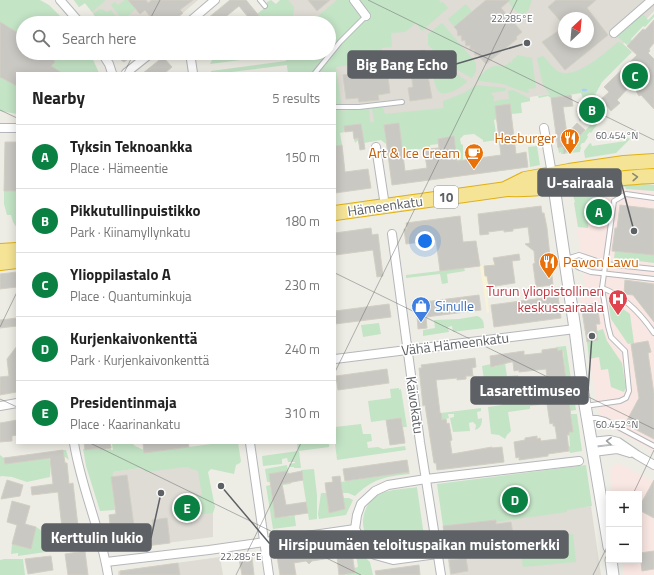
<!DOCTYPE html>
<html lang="en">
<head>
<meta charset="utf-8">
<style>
	body { margin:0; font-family:"Titillium Web",sans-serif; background:#f2f2f2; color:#222 }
	.controls { position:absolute; right:12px; bottom:12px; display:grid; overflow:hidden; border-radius:0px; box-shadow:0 2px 10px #0003 }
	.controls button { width:36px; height:36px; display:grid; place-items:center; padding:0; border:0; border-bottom:1px solid #e0e0e0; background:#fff; color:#222; font:20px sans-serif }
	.compass { position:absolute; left:558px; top:12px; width:36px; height:36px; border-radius:50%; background:#fff; box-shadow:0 2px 10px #0003; rotate:26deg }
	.you { position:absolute; left:425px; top:241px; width:14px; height:14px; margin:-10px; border:3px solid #fff; border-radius:50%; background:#1a73e8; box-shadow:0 0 0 6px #1a73e833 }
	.badge { display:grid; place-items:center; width:26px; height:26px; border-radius:50%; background:#0b8043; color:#fff; font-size:13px; font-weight:700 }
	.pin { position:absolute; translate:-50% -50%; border:2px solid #fff; box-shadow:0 1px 4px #0006 }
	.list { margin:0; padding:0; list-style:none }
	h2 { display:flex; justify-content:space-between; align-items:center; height:52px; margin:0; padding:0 16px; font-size:17px }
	h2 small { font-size:13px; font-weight:400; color:#767676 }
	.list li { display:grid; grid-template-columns:26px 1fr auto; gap:12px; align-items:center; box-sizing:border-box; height:64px; padding:0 16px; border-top:1px solid #e0e0e0 }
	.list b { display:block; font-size:15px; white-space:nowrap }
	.list p { margin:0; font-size:13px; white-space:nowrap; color:#767676 }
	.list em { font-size:13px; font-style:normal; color:#767676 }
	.icon { flex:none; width:22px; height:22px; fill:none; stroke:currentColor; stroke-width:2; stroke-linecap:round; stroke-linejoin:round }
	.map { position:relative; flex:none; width:654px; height:575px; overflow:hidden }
	.search { position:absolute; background:#fff; box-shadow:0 2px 10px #0003; left:16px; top:16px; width:320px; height:44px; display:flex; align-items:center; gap:10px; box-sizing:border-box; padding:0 14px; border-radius:22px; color:#767676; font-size:15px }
	.panel { position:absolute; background:#fff; box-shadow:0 2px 10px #0003; left:16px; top:72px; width:320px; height:372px; border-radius:0px }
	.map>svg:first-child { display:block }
	.education { fill:#dedcd4; fill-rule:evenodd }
	.medical { fill:#f9e7e3 }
	.green { fill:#c4e4c6 }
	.sand { fill:#f8f2d7 }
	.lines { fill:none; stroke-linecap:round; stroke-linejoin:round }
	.stream { stroke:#abd1f8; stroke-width:2.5 }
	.building { fill:#cac8c2; stroke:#d2cfc4 }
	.lane-casing { stroke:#b5b7bb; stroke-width:6 }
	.street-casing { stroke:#b5b7bb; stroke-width:10 }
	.secondary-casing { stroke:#b4b7bb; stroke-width:13 }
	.highway-casing { stroke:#e1b012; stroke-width:16 }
	.lane { stroke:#fff; stroke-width:4 }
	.street { stroke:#fff; stroke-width:8 }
	.secondary { stroke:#fff; stroke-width:11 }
	.highway { stroke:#f5e496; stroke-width:14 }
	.oneway { stroke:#8b8873 }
	.oneway2 { stroke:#9ea0a2 }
	.ticks { fill:none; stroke:#5d6064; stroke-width:1; stroke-opacity:0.45 }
	.labels { text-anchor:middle; stroke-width:3; stroke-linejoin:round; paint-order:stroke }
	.shield { fill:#fff; stroke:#8e9092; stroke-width:1 }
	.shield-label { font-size:13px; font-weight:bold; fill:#5d6064 }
	.food-label { font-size:14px; fill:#c56008; stroke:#fff; text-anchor:end }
	.street-label { font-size:14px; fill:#5d6064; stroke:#fff }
	.health-label { font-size:14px; fill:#be3a42; stroke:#fff; text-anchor:end }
	.shop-label { font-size:14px; fill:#366cbe; stroke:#fff; text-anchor:start }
	.ticks-label { font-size:10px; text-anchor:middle; fill:#5d6064; stroke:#fff; stroke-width:3; stroke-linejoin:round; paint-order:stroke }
	.leader { fill:none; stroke:#5d6064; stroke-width:1.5 }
	.callout-dot { fill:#5d6064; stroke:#fff; stroke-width:1.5 }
	.callout { fill:#5d6064; stroke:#5d6064; stroke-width:1.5 }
	.callout-label { font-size:15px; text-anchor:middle; font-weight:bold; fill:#fff }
</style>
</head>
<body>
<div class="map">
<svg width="654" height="575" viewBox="0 0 654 575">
	<rect width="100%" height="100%" fill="#eeede5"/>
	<g class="education">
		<polygon points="74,0 198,0 171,23 99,23 100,22 85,3 79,7"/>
		<path d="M280,0H654V11L591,78L550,94L530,97V101L335,127V73H288L286,53H329V23H291ZM564,18H588V42H564Z"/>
		<polygon points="191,461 206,473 213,513 213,537 113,550 109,515 116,513 111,477 112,472"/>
		<polygon points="591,506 601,575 450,575 443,524"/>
		<polygon points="220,557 223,575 118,575 118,571"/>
	</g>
	<g class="medical">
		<polygon points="643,184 654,185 654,452 602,423 596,398 581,305 580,294 585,286 574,203 575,202 573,195 574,193 578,192 606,187"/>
		<polygon points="620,464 654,482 654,575 624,575 622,560 639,560 639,494 612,494 610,471 614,465"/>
	</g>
	<g class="green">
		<polygon points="0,0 40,0 49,5 67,23 23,23 23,53 90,53 99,73 17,73 17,114 0,111"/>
		<polygon points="74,0 104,0 105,1 92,12 85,3 79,7"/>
		<polygon points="125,0 128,0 136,9 123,20 111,5 115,2 118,5"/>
		<polygon points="271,0 276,4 280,0 288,0 294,7 293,16 308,19 311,22 337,0 439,0 441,3 443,2 448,8 422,31 416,23 405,32 391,33 392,47 382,48 379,61 336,67 341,103 341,111 369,108 370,122 374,122 372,108 383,108 385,114 443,108 443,101 464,93 476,85 506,88 505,91 491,93 492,95 494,96 494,101 509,99 508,91 512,90 517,92 530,99 530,101 521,103 522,113 511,114 509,104 495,106 497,119 494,120 497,140 483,142 483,140 474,134 464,135 460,139 461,144 463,145 463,160 458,165 454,136 438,139 439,144 430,145 431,149 411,149 410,156 403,157 399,123 384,125 386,144 381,140 364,143 361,140 357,141 355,143 354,139 363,137 361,124 344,126 345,132 340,133 342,145 335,146 335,73 288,73 287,65 223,73 211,73 211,71 286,61 287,58 286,54 210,64 212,60 266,53 329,53 329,23 265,23 257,14 266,7 267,2"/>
		<polygon points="511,0 532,0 528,11 521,17 508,2"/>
		<polygon points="466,4 472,12 454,27 448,19"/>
		<polygon points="100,9 104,10 107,12 111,10 118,19 113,23 99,23 100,22 93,14"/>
		<polygon points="654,14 654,17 645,27 643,26 631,39 632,41 627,45 618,37 618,34 641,16 644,15 648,20"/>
		<polygon points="442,23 476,63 476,71 472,78 452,67 428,45 428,34"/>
		<path d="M618,42L622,43L632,52L602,82L596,93H594L596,94L595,102L598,123L591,133L590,132L587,135L588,137L584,143H582L580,146L581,147L580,152L561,154V152L559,153L558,148L571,146L592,123L581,93L551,98L548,96L539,98L538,96L550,94L543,85L537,58L543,56C547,60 551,66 556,70C573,83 606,52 618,42Z"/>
		<path d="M430,52L449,69L467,81V82C460,88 450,95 440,93C432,85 434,71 432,60L429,59L428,53Z"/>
		<path d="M517,55L532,58L536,88L528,89L529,92L527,93L503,84L480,81L478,80V77C488,69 492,63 505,67L506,64L508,65V62L511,63L514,58H516Z"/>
		<polygon points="626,138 629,138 630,139 616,153 585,158 584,151 589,144 591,143 592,146 626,141"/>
		<polygon points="537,146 540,165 530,167 528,147"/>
		<path d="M643,184L654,185V191L626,189L625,187L604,190L605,197L599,199C600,205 601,211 597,217L589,218L588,228L578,227L574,203L575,202L573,195L574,193L606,187Z"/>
		<polygon points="4,191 17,191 17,228 13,222 11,215 7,215 4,204"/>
		<polygon points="615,251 654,255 654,263 614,258"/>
		<polygon points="464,268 465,271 447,274 448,283 442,284 440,274 406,278 406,275"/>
		<polygon points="608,300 611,300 630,314 634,343 628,344 611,319"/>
		<path d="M477,316C483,318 484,322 484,328L453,332L452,326L448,327L449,332L423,336V330L435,328L434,320L459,319Z"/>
		<polygon points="379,323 381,334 363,337 361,325"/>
		<polygon points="603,329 607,341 622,363 626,388 624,392 611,387 608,369 601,370 599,357 589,359 587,342 598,340 597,331"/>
		<polygon points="566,346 571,379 566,380 563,351 558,351 556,347"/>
		<polygon points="505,363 507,376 518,375 519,380 534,378 538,380 485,387 482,366 491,364 491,367 498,366 498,364"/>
		<polygon points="399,388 399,390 401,389 407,427 403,427 401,418 371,422 368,401 391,398 390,389"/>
		<polygon points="547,396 556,398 574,396 576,410 570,411 569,402 567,402 566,399 539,403 539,405 530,406 530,409 508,412 511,431 507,435 505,439 499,435 491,434 488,407 502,405 502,402 526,399 527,402 535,401 534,398"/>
		<path d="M481,408V411L477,412L478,419L482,418C482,424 481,428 475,430L476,425L473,422L469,423L470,431L453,432L450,418L454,417V414H448L449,418L442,420L441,413Z"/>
		<polygon points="571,414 577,414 582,451 570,453 568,447 570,446 569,432 573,432"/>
		<polygon points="361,424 363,434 371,434 372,441 367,442 368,448 378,447 383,449 405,446 406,450 337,460 335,443 335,427"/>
		<polygon points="112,443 132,443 135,446 144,450 144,453 219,443 238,443 241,461 240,463 236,465 234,474 211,469 208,472 215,507 213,513 177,517 175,499 202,495 198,471 186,467 146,472 141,468 113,472 113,477 111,477 115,510 100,511 86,466 83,449 100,448 100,450 111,449 111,450 113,450"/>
		<polygon points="297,443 325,443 325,444 329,444 329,447 299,451 301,468 294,468 294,467 290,467 289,464 295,463 295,462 288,462 287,458 282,459 282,464 263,466 262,456 298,451"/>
		<polygon points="63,450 66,450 69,460 65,457 49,458 51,464 50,477 27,482 12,477 1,476 0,477 0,455 4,458 5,464 63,456"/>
		<polygon points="287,465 291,484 283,485 282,484 288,482 286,471 269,474 270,482 267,482 265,469"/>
		<polygon points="586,465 592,506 591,506 567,510 567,512 496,522 496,520 443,526 437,484"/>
		<polygon points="314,469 317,495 317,519 309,520 301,470"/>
		<path d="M409,472L410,474C384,477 374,478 355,496L348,493H343L341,482Z"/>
		<polygon points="270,485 275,518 293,516 291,505 293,504 296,526 273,529 266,486"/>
		<path d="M417,487L426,550C413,552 398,556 386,553C358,545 355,507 380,494C391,489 405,489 417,487Z"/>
		<polygon points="321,493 326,493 329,513 345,509 343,498 349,498 353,500 346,515 319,519 318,514"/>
		<path d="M36,527C49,534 44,540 46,552L18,556V553L11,554L12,544L30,549Z"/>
		<polygon points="573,534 576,562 523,567 519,540"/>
		<polygon points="355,547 370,562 373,575 343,575 355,573 354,568 358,567"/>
		<polygon points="4,559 23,559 25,575 0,575 0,560"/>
	</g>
	<polygon class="sand" points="512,261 486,266 489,291 487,291 489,312 487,313 480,266"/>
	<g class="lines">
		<g class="stream">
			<polyline points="583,90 586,90"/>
			<polyline points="586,98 593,112 599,113"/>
		</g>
	</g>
	<g class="building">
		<polygon points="128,0 146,0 148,3 152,0 193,0 180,10 183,13 171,23 155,23 145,10 140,14"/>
		<polygon points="230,0 246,0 265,23 253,23 239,6 218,23 202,23"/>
		<polygon points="308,0 330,0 317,11"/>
		<polygon points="486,0 510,0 501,8 522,32 516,37 517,39 486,64 478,55 475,55 474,50 470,50 470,45 466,46 465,40 462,41 461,35 458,36 457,30 454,27"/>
		<polygon points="556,0 596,0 587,8 608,35 565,70 542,42 564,27 564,42 588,42 588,18 564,18 564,25 548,7"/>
		<polygon points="654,20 654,43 649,49 650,51 648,53 654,59 654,109 641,95 639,96 632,84 617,100 620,103 611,111 607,106 605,108 600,103 602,102 600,100 609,92 604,87 637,55 627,46 643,29 645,30"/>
		<polygon points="0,22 23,36 23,53 62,53 62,56 52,58 55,62 51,66 62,73 17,73 17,86 0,77"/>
		<polygon points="425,50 426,59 425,59 432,98 410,101 408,88 413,87 410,65 405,66 403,53"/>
		<polygon points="115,53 136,53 124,62 121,60"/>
		<polygon points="163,57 172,67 165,73 143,73"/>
		<polygon points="387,68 390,93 378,95 379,100 359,102 358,98 346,99 343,75"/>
		<polygon points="571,95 573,106 563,107 567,134 577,123 585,130 564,154 563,147 558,148 551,98"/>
		<polygon points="510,104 516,154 526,152 528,167 392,185 384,125 399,123 405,171 427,168 424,149 439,148 438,139 454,136 457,161 501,155 495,106"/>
		<polygon points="585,108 588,118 580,121 577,111"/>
		<polygon points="361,124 365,149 360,150 358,138 354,139 353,131 345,132 344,126"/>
		<polygon points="5,142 17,142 17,191 4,191"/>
		<polygon points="342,145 345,172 368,169 371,188 335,193 335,146"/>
		<polygon points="620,205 654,209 654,255 612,251 615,228 617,228"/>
		<polygon points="541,206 542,213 544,213 547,228 553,285 536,287 533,264 535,263 534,251 525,244 530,243 528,227 513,229 513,231 504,232 504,230 488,232 489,234 480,235 478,214"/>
		<polygon points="460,216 463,242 476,241 480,266 440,271 436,240 406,244 404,229 407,229 406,223"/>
		<polygon points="371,228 372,235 378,234 383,276 377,277 373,250 335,255 335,233"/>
		<polygon points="519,254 520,260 512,261 515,283 489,287 487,276 485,276 484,266 495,265 493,258"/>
		<polygon points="17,272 17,287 0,289 0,274"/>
		<polygon points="625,280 654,284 654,322 633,295 624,294"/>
		<polygon points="479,295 481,310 426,317 427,328 418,329 416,303"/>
		<polygon points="558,296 561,318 494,327 491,305"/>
		<polygon points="597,303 600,324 596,324 598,340 587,342 581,305"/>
		<polygon points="389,304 391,317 335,324 335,311"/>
		<polygon points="17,318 17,326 0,328 0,320"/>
		<polygon points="648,341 651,352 648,353 654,394 654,439 625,424 639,398 631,344"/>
		<polygon points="17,346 17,392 0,395 0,377 9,376 7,359"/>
		<polygon points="557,348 558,351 562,350 573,432 569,432 569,435 567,435 569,451 548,454 548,456 519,460 519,457 516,458 514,442 525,440 525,438 537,436 537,439 540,438 541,441 557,439 555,426 553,426 553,423 550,424 547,404 558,403 556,390 551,390 551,388 548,388 546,369 519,372 519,370 514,371 513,362 511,362 491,367 490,356 524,351 524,355 542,353 542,350"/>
		<polygon points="475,358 476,367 472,368 473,376 466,376 466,379 457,380 457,378 436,380 440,413 441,413 442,420 446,419 447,424 449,423 452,440 450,441 452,454 492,447 492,448 502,447 504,462 437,470 436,463 434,463 425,405 423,406 419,368 422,368 421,365"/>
		<polygon points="387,369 389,383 338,390 336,376"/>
		<polygon points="401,418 405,443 390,445 386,420"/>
		<polygon points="17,420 17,435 12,436 12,441 0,442 0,423"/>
		<polygon points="84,443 110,443 111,448 100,450 100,448 85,450"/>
		<polygon points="143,443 188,443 189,447 144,453"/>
		<polygon points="63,450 65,463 67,463 69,484 73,483 79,535 63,537 58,492 32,495 31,487 53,484 50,458 5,464 4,458"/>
		<polygon points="407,460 409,472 345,481 343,469"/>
		<polygon points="286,471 287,474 302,471 303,480 282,484 286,505 306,502 308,513 275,518 269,474"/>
		<polygon points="127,475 135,533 151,530 151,525 153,525 152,520 167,518 170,543 113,550 109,515 116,514 111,477"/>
		<polygon points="340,476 345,509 329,513 325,483 333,482 332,477"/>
		<polygon points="7,480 23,485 20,496 1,499"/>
		<polygon points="654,480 654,518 639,510 639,507"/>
		<polygon points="12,501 30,506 25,524 36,527 31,549 12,544 17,525 7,522"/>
		<polygon points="496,520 496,524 511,522 513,534 499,535 499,540 490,541 489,536 455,540 456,546 446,547 443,526"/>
		<polygon points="350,540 355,573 339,575 337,557 312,561 309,564 306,561 294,563 296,575 280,575 276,550"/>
		<polygon points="85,551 88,575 68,575 65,554"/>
		<polygon points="654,551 654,569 642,571 640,553"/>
		<polygon points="51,556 53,570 28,574 25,559"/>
		<polygon points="252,557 254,575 242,575 239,559"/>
		<polygon points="466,558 468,571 451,574 449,560"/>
		<polygon points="178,563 180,575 120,575 120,571"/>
		<polygon points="419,565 420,575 376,575 375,571"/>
	</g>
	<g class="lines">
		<g class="lane-casing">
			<g id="lane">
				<polyline points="260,0 265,6"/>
				<polyline points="315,73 340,42 366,16"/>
				<polyline points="335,107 359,107 402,102"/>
				<polyline points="566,259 579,255 606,264 654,269"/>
				<polyline points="567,261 580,268 591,272 654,279"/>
				<path d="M602,288C624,296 641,314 654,333"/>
				<polyline points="585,406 620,401 626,398 629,391 625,351 611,337 608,326 602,288 614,201 626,194 654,198"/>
				<polyline points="587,418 597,418 605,420 654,446"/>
				<polyline points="225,548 227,556"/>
				<polyline points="438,554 460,554"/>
			</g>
		</g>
		<g class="street-casing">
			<g id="street">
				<polyline points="60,0 80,23"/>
				<polyline points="354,0 366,16"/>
				<polyline points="188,23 215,0"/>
				<polyline points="614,33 652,0"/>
				<polyline points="102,53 109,64 112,73"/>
				<polyline points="190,53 193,73"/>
				<polyline points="126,73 151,53"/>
				<polyline points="0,128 17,128"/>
				<polyline points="544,128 552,174"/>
				<polyline points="376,147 385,206"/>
				<polyline points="392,234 420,442 441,575"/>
				<polyline points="335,359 575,329"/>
				<polyline points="0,406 17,403"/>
				<polyline points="591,442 610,440 618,442 637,455 654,465"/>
				<path d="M74,443C81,488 101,530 108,575"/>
				<polyline points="250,443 269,575"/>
				<polyline points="593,452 617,449 630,453"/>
				<polyline points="437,554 393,560 375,555 364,545 355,529 357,515 361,504 375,491 388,485 426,479 579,461"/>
				<polyline points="106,562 209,550 355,529"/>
			</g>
		</g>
		<g class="secondary-casing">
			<g id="secondary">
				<polyline points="553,180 575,329 583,393 609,547"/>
				<polyline points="611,560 613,575"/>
			</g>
		</g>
		<g class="highway-casing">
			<g id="highway">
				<polyline points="507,188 525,179 569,171 624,163 654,161"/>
				<path d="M335,213L507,189C555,191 605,177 654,176"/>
				<polyline points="0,251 17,250"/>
				<polyline points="0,263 17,261"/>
			</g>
		</g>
		<use href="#lane" class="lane"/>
		<use href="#street" class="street"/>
		<use href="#secondary" class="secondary"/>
		<use href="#highway" class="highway"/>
	</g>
	<defs><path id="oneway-chevron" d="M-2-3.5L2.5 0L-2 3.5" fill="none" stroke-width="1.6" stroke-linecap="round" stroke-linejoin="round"/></defs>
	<use class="oneway" href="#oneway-chevron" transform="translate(635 177) rotate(-4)"/>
	<use class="oneway2" href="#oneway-chevron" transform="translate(609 441) rotate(-178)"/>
	<path class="ticks" d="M368,0L654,140M148,23L160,0M124,73L134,53M0,110L17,118M335,273L654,429M0,327L17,292M335,372L517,0M0,399L17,407M90,443L361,575M633,494L654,450M236,575L301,443M593,575L609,543"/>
	<defs>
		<g id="restaurant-pin" transform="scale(1)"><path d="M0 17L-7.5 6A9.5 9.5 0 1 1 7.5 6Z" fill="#e8710a" stroke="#fff"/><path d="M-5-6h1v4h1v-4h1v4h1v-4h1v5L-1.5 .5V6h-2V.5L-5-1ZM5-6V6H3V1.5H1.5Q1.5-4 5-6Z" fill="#fff"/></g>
		<g id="cafe-pin" transform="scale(1)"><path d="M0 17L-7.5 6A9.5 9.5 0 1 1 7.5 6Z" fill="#e8710a" stroke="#fff"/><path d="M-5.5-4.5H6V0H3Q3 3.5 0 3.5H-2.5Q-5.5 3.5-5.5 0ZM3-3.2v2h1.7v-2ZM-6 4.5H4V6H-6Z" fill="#fff"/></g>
		<g id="hospital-pin" transform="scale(1)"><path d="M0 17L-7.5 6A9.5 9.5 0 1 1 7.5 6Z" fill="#e0444e" stroke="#fff"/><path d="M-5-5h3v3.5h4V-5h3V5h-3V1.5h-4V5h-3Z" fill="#fff"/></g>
		<g id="shop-pin" transform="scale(1)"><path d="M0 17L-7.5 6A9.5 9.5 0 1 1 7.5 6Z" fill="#3f7fe0" stroke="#fff"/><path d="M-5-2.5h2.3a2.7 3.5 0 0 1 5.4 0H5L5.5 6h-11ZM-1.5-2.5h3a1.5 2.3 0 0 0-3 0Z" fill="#fff"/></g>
	</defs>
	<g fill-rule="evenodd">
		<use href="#restaurant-pin" x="570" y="138"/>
		<use href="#cafe-pin" x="474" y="153"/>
		<use href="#restaurant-pin" x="549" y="262"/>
		<use href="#hospital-pin" x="618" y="299"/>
		<use href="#shop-pin" x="421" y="306"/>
	</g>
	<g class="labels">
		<rect class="shield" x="434" y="186" width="24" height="22" rx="3"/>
		<g class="shield-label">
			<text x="446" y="202">10</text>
		</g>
		<g class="food-label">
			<text x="556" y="143">Hesburger</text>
			<text x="460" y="158">Art &amp; Ice Cream</text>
			<text x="563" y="267" text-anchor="start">Pawon Lawu</text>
		</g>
		<g class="street-label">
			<text transform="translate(385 206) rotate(-8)" y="5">Hämeenkatu</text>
			<text transform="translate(455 344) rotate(-7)" y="5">Vähä Hämeenkatu</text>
			<text transform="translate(415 405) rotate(82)" y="5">Kaivokatu</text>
		</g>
		<g class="health-label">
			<text x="604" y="296">Turun yliopistollinen<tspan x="604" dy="16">keskussairaala</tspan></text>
		</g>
		<g class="shop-label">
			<text x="435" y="311">Sinulle</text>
		</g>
	</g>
	<g class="ticks-label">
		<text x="512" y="22">22.285°E</text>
		<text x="617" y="139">60.454°N</text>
		<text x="617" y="428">60.452°N</text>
		<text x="241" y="560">22.285°E</text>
	</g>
	<path class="leader" d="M527 43L456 64M634 231L621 182M592 336L588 391M161 493L151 538M221 486L270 544"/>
	<g class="callout-dot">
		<circle cx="527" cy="43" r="4"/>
		<circle cx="634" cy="231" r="4"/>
		<circle cx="592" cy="336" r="4"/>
		<circle cx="161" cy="493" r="4"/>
		<circle cx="221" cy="486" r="4"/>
	</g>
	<g class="callout">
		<rect x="348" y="51" width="108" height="27" rx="4"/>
		<rect x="538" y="169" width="83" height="27" rx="4"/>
		<rect x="471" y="377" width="117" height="27" rx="4"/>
		<rect x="42" y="524" width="109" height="27" rx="4"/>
		<rect x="270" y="531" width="298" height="27" rx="4"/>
	</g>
	<g class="callout-label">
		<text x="402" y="70">Big Bang Echo</text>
		<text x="580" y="188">U-sairaala</text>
		<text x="530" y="396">Lasarettimuseo</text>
		<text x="97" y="543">Kerttulin lukio</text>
		<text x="419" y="550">Hirsipuumäen teloituspaikan muistomerkki</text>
	</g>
</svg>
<div class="controls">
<button>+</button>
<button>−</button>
</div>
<svg class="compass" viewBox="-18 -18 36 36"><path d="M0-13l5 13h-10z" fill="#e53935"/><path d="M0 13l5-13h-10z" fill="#767676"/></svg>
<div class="you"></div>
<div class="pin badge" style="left:599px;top:212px">A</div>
<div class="pin badge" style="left:592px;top:110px">B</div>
<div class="pin badge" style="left:635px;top:76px">C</div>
<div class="pin badge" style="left:515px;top:500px">D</div>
<div class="pin badge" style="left:187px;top:508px">E</div>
<div class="search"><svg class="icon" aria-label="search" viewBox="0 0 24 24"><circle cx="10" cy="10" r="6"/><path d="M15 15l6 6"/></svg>Search here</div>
<section class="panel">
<h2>Nearby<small>5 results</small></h2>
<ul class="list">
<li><span class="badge">A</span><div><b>Tyksin Teknoankka</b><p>Place · Hämeentie</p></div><em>150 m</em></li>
<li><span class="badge">B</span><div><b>Pikkutullinpuistikko</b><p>Park · Kiinamyllynkatu</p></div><em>180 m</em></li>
<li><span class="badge">C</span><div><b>Ylioppilastalo A</b><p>Place · Quantuminkuja</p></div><em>230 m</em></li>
<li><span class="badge">D</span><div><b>Kurjenkaivonkenttä</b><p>Park · Kurjenkaivonkenttä</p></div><em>240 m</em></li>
<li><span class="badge">E</span><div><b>Presidentinmaja</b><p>Place · Kaarinankatu</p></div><em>310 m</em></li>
</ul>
</section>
</div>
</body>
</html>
